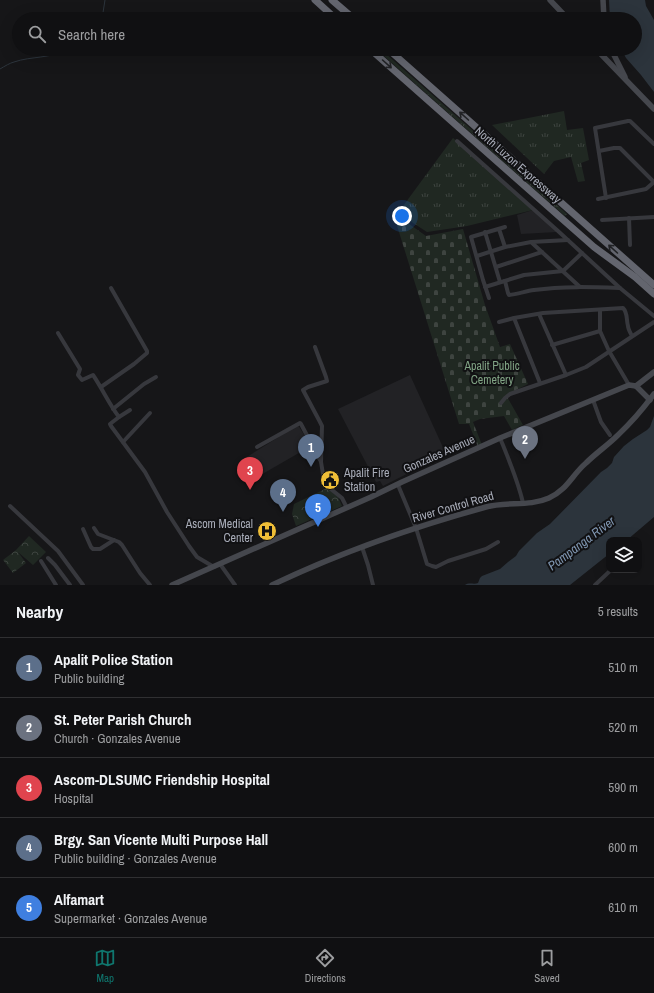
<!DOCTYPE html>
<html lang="en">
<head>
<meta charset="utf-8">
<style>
	body { margin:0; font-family:"Archivo Narrow",sans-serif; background:#1e1e20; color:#f1f3f6 }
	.controls { position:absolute; right:12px; bottom:12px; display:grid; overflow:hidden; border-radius:8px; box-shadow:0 4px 16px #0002 }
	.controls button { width:36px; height:36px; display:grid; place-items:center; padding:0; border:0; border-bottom:1px solid #303032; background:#101012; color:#f1f3f6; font:20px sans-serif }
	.you { position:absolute; left:402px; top:216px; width:14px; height:14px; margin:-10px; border:3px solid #fff; border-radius:50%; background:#1a73e8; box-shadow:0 0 0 6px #1a73e833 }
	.badge { display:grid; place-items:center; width:26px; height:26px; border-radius:50%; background:#0f766e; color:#fff; font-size:13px; font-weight:700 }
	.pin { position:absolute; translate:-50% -33px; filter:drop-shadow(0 1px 2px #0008) }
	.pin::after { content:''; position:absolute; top:21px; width:14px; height:12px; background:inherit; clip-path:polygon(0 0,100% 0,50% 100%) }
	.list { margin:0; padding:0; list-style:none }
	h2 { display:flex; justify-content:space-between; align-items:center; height:52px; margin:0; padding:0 16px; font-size:17px }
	h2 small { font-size:13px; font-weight:400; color:#9c9d9f }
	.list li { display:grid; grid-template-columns:26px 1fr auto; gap:12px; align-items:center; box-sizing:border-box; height:60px; padding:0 16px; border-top:1px solid #303032 }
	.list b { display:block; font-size:15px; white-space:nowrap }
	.list p { margin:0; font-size:13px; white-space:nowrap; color:#9c9d9f }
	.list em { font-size:13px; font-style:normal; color:#9c9d9f }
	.icon { flex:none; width:22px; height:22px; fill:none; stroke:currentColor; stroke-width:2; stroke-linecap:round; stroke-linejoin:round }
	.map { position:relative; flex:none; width:654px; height:585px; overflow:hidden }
	.search { position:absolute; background:#101012; box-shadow:0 4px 16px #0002; left:12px; right:12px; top:12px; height:44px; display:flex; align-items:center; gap:10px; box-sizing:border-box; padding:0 14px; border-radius:22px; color:#9c9d9f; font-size:15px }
	.sheet { height:352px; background:#101012 }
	nav { display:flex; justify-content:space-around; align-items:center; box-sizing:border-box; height:56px; border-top:1px solid #303032; background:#101012; font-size:11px; color:#9c9d9f }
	nav a { display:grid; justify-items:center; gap:2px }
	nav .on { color:#0f766e }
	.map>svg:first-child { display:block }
	.built { fill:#222225 }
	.grass { fill:url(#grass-tufts) }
	.cemetery { fill:url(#cemetery-stones) }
	.park { fill:url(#park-crowns) }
	.water { fill:#2c343c }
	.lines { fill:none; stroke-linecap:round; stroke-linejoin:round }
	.stream { stroke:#2c343c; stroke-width:1 }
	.street { stroke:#37383d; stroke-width:4 }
	.secondary { stroke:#45474d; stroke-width:5.5 }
	.highway { stroke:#63656e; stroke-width:7 }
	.oneway { stroke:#212225 }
	.labels { text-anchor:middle; stroke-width:4; stroke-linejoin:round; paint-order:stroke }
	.street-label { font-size:12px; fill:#a8acb8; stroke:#111113 }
	.park-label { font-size:12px; fill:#80a384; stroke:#111113 }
	.poi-label { font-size:12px; fill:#a8acb8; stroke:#111113; text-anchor:start }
	.water-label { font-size:13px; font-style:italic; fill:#8097b2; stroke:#111113 }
</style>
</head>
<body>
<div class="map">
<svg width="654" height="585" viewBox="0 0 654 585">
	<defs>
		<pattern id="grass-tufts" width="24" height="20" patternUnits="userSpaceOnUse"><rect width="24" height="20" fill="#202822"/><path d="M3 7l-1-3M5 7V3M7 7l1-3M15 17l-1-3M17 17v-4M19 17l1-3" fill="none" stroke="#3e4440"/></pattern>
		<pattern id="cemetery-stones" width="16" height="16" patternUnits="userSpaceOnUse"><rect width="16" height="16" fill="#202822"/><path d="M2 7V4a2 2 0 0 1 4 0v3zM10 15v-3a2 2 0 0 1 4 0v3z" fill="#3e4440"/></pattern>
		<pattern id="park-crowns" width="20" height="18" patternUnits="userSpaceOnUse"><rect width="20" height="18" fill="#202822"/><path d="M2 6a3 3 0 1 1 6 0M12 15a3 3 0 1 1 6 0" fill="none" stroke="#3e4440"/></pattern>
	</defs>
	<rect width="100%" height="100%" fill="#161618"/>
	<g class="built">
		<polygon points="533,210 557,232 521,234 517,215"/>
		<polygon points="410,375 446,454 383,486 380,481 376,482 338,409"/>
		<polygon points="298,425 311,446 259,476 247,457"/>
	</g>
	<g class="grass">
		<polygon points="376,49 381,49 385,53 567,214 565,216"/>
		<polygon points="564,111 567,130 583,128 589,160 581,163 585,181 578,182 571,157 554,161 544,174 492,125"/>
		<polygon points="453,138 533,210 467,226 427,232 398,213"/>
	</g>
	<polygon class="cemetery" points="395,214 426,236 463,229 485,305 500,347 510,344 528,384 506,395 523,425 512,430 504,416 480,419 473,422 482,445 478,447 469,424 459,424 394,216"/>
	<g class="park">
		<polygon points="327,488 338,497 342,506 296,526 292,514 294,504"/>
		<polygon points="29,536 46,552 33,565 18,552 26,563 13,573 3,560 16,550"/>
	</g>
	<g class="water">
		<polygon points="609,0 645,0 646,6 654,20 654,92 641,75 626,58 621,49 635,49 635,19 610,19"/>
		<path d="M654,416V517L627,540H609V554L570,585H465C469,582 474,585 478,583L480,578L482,576L500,569L508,562L516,556L519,551L537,533L550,524L601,472L607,468L612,463L614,457L624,446L633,439L647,430L650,427Z"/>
	</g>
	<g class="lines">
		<g class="stream">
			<polyline points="102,19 105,0"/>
			<path d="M0,69C5,66 10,63 14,62C31,56 51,59 67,49"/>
		</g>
		<g class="street">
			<polyline points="457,141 558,231 620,288 654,316"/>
			<polyline points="599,151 614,148 620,148 654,182"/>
			<polyline points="606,198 595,128 628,121 630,121 654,144"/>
			<polyline points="598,199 646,189 654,182"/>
			<polyline points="629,218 630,245"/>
			<polyline points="602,220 654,217"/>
			<polyline points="499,229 505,247"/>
			<polyline points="485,232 500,282"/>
			<polyline points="531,242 580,287"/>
			<polyline points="477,256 505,247 531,242 568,240"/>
			<polyline points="496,267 542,252"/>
			<path d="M505,281L508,293L509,295C518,294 526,291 534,290C563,286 591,287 620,288"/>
			<polyline points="485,287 524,275 563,271 582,253"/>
			<polyline points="489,298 483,280 471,237 505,227"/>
			<polyline points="600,310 600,331 609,351 629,385"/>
			<polyline points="539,314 566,375"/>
			<polyline points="514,318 540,383"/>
			<path d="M499,322L514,318L543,313L623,308C628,313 626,319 628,326C628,329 630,332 632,336"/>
			<path d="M58,333L80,369L78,375L82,380L93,375C102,388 109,404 119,417L110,424L111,426L145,472L167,512L189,546L197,557L214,567"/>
			<polyline points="552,345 600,331"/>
			<polyline points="315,347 326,377 327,381 308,387 303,390 320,422 322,426 321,462 324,480 327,486 342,498 347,508"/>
			<polyline points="101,387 134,364 147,353 147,351 111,288"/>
			<polyline points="593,400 601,422 610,435"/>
			<polyline points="501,403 505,398 510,394 566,375 586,367 654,322"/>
			<polyline points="113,409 144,384 156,377"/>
			<polyline points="119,417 130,410"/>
			<path d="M500,438C509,460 518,481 523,503"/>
			<polyline points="123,442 150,413"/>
			<polyline points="257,447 300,423 301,424 320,460"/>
			<polyline points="398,485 416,528 427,564 432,566 436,567 448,561 486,549 498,542"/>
			<polyline points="10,506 58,551 83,585"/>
			<polyline points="94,528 98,534 119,542 122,545 140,573 150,585"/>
			<polyline points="83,529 91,547 93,549 100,549 114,540"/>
			<polyline points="362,547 368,565 373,585"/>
			<polyline points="48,558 55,565 70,585"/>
			<polyline points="41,561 56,585"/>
			<polyline points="220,564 235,585"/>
			<polyline points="595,585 611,570"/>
		</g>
		<g class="secondary">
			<polyline points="550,0 568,19"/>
			<polyline points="603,0 604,19"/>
			<polyline points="596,49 654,109"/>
			<polyline points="611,49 625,77"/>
			<polyline points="636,386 650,400"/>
			<polyline points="172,585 371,497 402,482 500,438 629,385 636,386 654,372"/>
			<path d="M272,585C341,552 413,527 486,507C507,501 529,507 549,498C567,490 572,475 586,463C596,453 608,445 618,435C631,423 643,409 654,394"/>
		</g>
		<g class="highway">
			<polyline points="315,0 336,19"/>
			<polyline points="332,0 354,19"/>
			<polyline points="370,49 594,247 635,277 654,294"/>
			<polyline points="388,49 654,285"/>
		</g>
	</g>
	<defs><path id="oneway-shaft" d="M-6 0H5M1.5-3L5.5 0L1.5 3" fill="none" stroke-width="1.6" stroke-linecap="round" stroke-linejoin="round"/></defs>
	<g class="oneway">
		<use href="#oneway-shaft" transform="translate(387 64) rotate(42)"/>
		<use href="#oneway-shaft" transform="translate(464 116) rotate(-138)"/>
		<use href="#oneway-shaft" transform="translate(613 249) rotate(-138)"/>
	</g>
	<defs>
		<g id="civic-disc" transform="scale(1)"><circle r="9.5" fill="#efbe37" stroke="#111113"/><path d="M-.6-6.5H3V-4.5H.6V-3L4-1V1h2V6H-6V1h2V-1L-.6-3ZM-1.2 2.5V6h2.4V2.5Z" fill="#111"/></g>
		<g id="hospital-disc" transform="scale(1)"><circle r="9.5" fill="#efbe37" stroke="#111113"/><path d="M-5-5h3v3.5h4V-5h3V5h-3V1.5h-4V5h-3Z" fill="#111"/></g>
	</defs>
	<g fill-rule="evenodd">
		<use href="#civic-disc" x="330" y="480"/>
		<use href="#hospital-disc" x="267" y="531"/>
	</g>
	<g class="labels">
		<g class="street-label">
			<text transform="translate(518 165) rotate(41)" y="4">North Luzon Expressway</text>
			<text transform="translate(439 454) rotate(-24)" y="4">Gonzales Avenue</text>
			<text transform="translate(453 507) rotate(-16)" y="4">River Control Road</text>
		</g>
		<g class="park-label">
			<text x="492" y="370">Apalit Public<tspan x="492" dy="14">Cemetery</tspan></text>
		</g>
		<g class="poi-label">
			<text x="344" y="477">Apalit Fire<tspan x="344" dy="14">Station</tspan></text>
			<text x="253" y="528" text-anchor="end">Ascom Medical<tspan x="253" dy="14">Center</tspan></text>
		</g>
		<g class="water-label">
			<text transform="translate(581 543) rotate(-37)" y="5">Pampanga River</text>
		</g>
	</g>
</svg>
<div class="controls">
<button><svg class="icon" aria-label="layers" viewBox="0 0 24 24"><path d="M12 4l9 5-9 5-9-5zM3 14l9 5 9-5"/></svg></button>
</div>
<div class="you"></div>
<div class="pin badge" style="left:311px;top:467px;background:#5c6f8a">1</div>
<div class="pin badge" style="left:525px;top:459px;background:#6b7280">2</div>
<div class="pin badge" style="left:250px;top:490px;background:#e0444e">3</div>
<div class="pin badge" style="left:283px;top:512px;background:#5c6f8a">4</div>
<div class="pin badge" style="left:318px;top:527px;background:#3f7fe0">5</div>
<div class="search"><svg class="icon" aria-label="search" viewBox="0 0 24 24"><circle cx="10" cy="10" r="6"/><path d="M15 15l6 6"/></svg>Search here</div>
</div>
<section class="sheet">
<h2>Nearby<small>5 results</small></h2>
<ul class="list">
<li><span class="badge" style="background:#5c6f8a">1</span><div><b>Apalit Police Station</b><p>Public building</p></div><em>510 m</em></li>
<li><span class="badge" style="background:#6b7280">2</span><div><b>St. Peter Parish Church</b><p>Church · Gonzales Avenue</p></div><em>520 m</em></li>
<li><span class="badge" style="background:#e0444e">3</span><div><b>Ascom-DLSUMC Friendship Hospital</b><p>Hospital</p></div><em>590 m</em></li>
<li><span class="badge" style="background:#5c6f8a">4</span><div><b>Brgy. San Vicente Multi Purpose Hall</b><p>Public building · Gonzales Avenue</p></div><em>600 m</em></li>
<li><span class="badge" style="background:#3f7fe0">5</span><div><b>Alfamart</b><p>Supermarket · Gonzales Avenue</p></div><em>610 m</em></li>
</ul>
</section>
<nav>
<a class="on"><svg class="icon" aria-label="map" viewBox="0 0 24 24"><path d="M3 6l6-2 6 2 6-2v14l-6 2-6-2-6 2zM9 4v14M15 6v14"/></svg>Map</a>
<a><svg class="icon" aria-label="directions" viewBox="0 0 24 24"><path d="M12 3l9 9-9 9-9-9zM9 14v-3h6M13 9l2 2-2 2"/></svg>Directions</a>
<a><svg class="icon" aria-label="saved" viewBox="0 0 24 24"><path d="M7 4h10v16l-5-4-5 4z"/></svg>Saved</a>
</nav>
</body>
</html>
